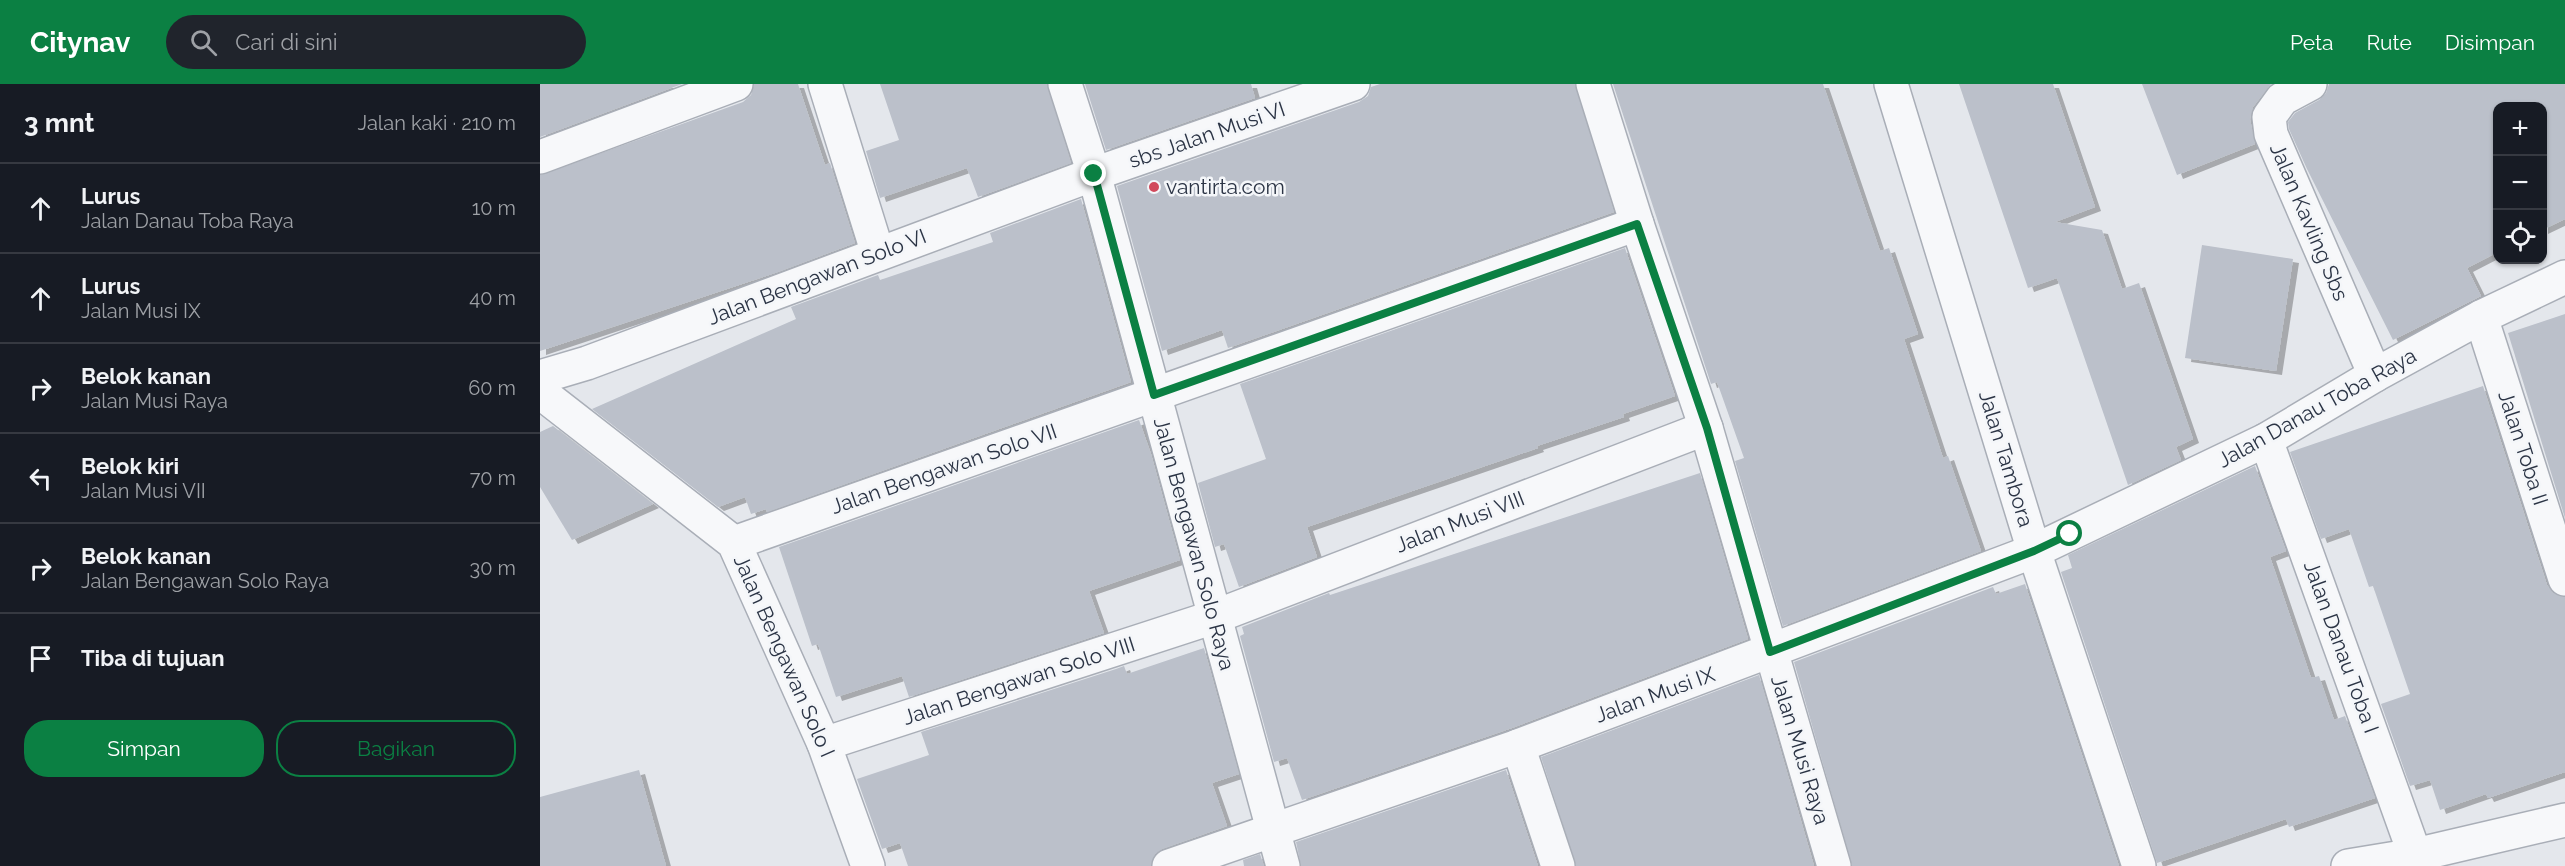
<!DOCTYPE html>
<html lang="id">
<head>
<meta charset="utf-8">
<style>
	body { margin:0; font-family:Raleway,sans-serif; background:#20242c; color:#f1f3f6 }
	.controls { position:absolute; right:18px; top:18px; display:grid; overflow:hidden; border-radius:12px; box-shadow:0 2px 4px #0004 }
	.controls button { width:54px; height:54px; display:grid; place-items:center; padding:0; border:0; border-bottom:2px solid #363941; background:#171b24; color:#f1f3f6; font:30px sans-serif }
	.stop { position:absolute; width:18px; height:18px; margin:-14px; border:4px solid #0b8043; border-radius:50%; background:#fff }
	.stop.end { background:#0b8043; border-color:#fff; box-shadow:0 2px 6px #0008 }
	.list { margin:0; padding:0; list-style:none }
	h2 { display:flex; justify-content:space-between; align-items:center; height:78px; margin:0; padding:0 24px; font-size:26px }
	h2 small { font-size:20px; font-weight:400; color:#9ea1a6 }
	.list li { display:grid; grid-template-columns:39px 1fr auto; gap:18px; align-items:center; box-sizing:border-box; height:90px; padding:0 24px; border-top:2px solid #363941 }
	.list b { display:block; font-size:22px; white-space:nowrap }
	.list p { margin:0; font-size:20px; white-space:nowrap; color:#9ea1a6 }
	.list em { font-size:20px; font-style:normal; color:#9ea1a6 }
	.actions { display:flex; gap:12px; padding:18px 24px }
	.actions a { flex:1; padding:14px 0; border:2px solid #0b8043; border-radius:24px; text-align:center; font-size:21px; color:#0b8043 }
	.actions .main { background:#0b8043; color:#fff }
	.icon { flex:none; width:33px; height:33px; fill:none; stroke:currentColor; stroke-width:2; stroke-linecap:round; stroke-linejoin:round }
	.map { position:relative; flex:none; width:2025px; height:782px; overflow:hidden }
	header { display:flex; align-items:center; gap:36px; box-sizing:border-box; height:84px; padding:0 30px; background:#0b8043; color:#fff }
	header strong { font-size:28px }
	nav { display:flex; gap:33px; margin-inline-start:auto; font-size:21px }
	.search { width:420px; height:54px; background:#20242c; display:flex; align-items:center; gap:15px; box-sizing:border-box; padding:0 21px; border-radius:33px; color:#9ea1a6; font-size:22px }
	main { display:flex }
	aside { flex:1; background:#171b24 }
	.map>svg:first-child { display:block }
	.building { fill:#bbc0ca; filter:url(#shadow) }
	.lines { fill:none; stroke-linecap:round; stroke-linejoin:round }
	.minor-casing { stroke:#a9aeb7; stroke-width:36 }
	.minor { stroke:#f7f8fa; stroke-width:33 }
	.route { stroke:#0b8043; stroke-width:8 }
	.poi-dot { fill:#d1495b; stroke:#f4f6f9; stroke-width:2 }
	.labels { text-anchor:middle; stroke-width:5; stroke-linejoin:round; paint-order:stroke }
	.street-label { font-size:21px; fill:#2b3445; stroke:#f4f6f9 }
	.poi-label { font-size:21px; fill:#2b3445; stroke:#f4f6f9; text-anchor:start }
</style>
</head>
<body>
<header>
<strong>Citynav</strong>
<div class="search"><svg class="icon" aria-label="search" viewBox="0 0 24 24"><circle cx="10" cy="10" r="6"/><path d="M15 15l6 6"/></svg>Cari di sini</div>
<nav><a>Peta</a><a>Rute</a><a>Disimpan</a></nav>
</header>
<main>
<aside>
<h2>3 mnt<small>Jalan kaki · 210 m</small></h2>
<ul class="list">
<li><svg class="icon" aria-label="ahead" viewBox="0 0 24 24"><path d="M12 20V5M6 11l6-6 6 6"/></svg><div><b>Lurus</b><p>Jalan Danau Toba Raya</p></div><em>10 m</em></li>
<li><svg class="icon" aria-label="ahead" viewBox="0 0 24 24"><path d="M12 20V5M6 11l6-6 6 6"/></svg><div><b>Lurus</b><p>Jalan Musi IX</p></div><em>40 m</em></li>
<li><svg class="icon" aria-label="right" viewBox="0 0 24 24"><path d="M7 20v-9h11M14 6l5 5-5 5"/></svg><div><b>Belok kanan</b><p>Jalan Musi Raya</p></div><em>60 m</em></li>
<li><svg class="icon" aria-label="left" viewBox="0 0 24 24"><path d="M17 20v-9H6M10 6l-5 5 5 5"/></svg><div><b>Belok kiri</b><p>Jalan Musi VII</p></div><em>70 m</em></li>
<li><svg class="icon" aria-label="right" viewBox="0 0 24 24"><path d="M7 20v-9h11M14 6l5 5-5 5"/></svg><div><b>Belok kanan</b><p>Jalan Bengawan Solo Raya</p></div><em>30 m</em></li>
<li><svg class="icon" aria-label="arrive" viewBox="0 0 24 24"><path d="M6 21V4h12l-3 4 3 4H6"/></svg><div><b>Tiba di tujuan</b></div></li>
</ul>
<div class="actions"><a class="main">Simpan</a><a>Bagikan</a></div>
</aside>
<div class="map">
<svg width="2025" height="782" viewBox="0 0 2025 782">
	<defs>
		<filter id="shadow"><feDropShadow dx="6" dy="4" stdDeviation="0" flood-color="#0004"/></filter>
	</defs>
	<rect width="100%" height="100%" fill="#e4e7ec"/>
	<g class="building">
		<polygon points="0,0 142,0 0,53"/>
		<polygon points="214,0 258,0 285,81 290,79 315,159 238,188 0,267 0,91 203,18 211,11"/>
		<polygon points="340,0 507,0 531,79 438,113 427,84 340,114 326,67 359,56"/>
		<polygon points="545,0 711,0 715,14 566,66"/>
		<polygon points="840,0 1035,0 1074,128 688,264 682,246 622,267 577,102 819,18 828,12 831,3"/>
		<polygon points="1073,0 1283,0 1340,167 1349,164 1378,250 1364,255 1403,374 1408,372 1441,467 1243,542 1195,377 1204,374 1177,298 1171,300"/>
		<polygon points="1419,0 1513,0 1555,123 1515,138 1562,146 1582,205 1599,199 1653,355 1636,363 1641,376 1588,401 1517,194 1488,204"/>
		<polygon points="1602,0 1731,0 1713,23 1710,35 1715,60 1637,91"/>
		<polygon points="1789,0 2025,0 2025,135 2002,146 2002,22 1958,22 1958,168 1927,184 1941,212 1853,256 1767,85 1749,45 1748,38 1755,29 1779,16 1786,9"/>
		<polygon points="541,115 591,298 227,428 226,425 211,430 205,413 178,423 52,325 256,235 251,223 338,191 340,196 453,158 450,149"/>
		<polygon points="1662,161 1753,175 1736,287 1645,274"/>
		<polygon points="1085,164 1135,312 1083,330 1084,333 997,362 998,364 767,443 777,473 699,503 684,460 675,463 658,399 726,375 700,300"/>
		<polygon points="2025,230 2025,434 1968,249"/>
		<polygon points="1943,302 2007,501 2013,509 2025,513 2025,688 1948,714 1946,710 1900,726 1890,696 1870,702 1841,620 1870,610 1833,502 1829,503 1809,445 1781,455 1750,368"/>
		<polygon points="599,336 611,370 640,476 549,507 564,549 369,613 362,592 296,613 278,560 272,562 239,463"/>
		<polygon points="13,342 113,420 32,456 0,403 0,348"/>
		<polygon points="1715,382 1746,467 1730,473 1771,594 1779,592 1794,636 1805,632 1835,714 1749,743 1746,735 1617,779 1521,488 1532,484 1528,471"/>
		<polygon points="1160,389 1208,555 972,644 762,716 747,674 734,678 700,552 704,550 702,543 789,509 790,511"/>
		<polygon points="1485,500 1579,782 1312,782 1254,578 1453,503 1456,510"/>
		<polygon points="664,564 699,690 672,699 687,742 622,765 615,770 611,782 368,782 360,759 342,765 317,695 389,671 381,648 576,585 584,582 587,590"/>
		<polygon points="1219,591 1274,782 1036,782 1001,673"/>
		<polygon points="99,686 126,782 0,782 0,713"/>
		<polygon points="966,686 998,782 761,782 756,758"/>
		<polygon points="720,770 724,782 704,782 703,776"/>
	</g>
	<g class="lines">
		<g class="minor-casing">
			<g id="minor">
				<polyline points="285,0 338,170"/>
				<polyline points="525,0 554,90 743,782"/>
				<polyline points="1053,0 1097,140 1166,344 1294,782"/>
				<polyline points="1351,0 1494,467 1599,782"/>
				<polyline points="1770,0 1742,15 1729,33 1731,50 1835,291"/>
				<polyline points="0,73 196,0"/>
				<polyline points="1941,233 2025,495"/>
				<polyline points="0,293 47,279 554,90 813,0"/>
				<polyline points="0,308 194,459 284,660 328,782"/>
				<polyline points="1726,356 1875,771"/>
				<polyline points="194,459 1097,140"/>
				<polyline points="284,660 674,533 1166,344"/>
				<polyline points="978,662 1018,782"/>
				<polyline points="629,782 978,662 1494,467 1726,356 1835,291 1941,233 2025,193"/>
				<polyline points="1808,782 1875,771 2025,736"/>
			</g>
		</g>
		<use href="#minor" class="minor"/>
	</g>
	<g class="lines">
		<polyline class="route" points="554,90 614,311 1097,140 1167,344 1230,568 1494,467 1530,450"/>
	</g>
	<circle class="poi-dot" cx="614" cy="103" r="6"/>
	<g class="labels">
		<g class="street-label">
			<text transform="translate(667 51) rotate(-19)" y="7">sbs Jalan Musi VI</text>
			<text transform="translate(1769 138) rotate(67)" y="7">Jalan Kavling Sbs</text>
			<text transform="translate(277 193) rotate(-21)" y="7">Jalan Bengawan Solo VI</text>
			<text transform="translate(1777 324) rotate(-29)" y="7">Jalan Danau Toba Raya</text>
			<text transform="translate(1983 364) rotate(72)" y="7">Jalan Toba II</text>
			<text transform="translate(1466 375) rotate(73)" y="7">Jalan Tambora</text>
			<text transform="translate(404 385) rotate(-19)" y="7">Jalan Bengawan Solo VII</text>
			<text transform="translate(920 438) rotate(-21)" y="7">Jalan Musi VIII</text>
			<text transform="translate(654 460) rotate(75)" y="7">Jalan Bengawan Solo Raya</text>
			<text transform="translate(1801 563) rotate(70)" y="7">Jalan Danau Toba I</text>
			<text transform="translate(244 572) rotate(66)" y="7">Jalan Bengawan Solo I</text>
			<text transform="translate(479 597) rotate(-18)" y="7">Jalan Bengawan Solo VIII</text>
			<text transform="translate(1115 611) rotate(-20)" y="7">Jalan Musi IX</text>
			<text transform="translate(1260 666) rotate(73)" y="7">Jalan Musi Raya</text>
		</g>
		<g class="poi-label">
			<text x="626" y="110">vantirta.com</text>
		</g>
	</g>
</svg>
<div class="controls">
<button>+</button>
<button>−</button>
<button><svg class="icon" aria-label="locate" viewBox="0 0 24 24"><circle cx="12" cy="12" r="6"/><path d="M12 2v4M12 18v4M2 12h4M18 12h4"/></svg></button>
</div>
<div class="stop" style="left:1530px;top:450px"></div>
<div class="stop end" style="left:554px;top:90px"></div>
</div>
</main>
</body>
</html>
